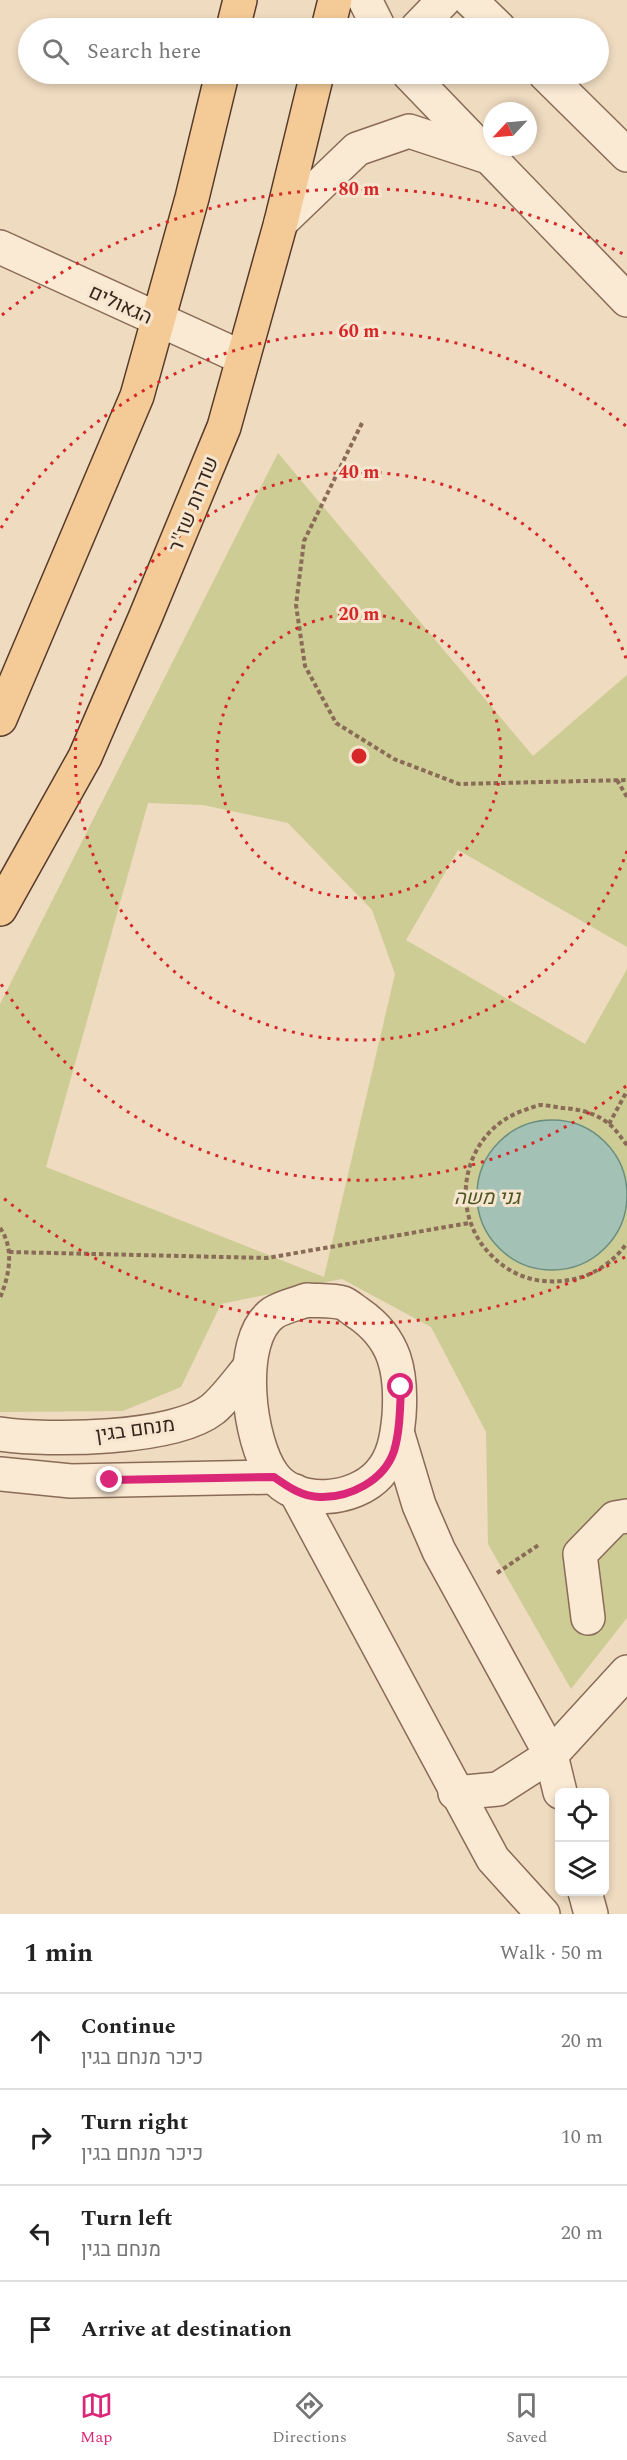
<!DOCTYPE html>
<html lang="en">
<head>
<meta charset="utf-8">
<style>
	body { margin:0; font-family:Spectral,Heebo,serif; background:#f2f2f2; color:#222 }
	.controls { position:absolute; right:18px; bottom:18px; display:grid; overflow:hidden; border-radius:9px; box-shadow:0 3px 9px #0003 }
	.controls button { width:54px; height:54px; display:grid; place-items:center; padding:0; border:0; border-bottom:2px solid #e0e0e0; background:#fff; color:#222; font:30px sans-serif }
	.compass { position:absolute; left:483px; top:102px; width:54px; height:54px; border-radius:50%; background:#fff; box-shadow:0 3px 9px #0003; rotate:244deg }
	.stop { position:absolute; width:18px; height:18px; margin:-14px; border:4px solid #db2777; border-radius:50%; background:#fff }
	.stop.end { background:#db2777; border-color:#fff; box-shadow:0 2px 6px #0008 }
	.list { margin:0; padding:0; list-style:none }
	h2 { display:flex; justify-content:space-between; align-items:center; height:78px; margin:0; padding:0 24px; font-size:26px }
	h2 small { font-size:20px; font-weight:400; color:#767676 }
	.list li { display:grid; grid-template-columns:39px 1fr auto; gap:18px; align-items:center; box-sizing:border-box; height:96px; padding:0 24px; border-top:2px solid #e0e0e0 }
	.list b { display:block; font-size:22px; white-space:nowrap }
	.list p { margin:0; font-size:20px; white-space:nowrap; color:#767676 }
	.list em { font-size:20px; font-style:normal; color:#767676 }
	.icon { flex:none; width:33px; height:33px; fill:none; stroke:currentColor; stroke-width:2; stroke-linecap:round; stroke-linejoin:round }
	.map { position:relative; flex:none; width:627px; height:1914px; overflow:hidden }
	.search { position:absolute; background:#fff; box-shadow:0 3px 9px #0003; left:18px; right:18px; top:18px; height:66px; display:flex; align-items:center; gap:15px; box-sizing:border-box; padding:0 21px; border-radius:33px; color:#767676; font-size:22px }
	.sheet { height:462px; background:#fff }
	nav { display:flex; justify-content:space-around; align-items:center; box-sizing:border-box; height:84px; border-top:2px solid #e0e0e0; background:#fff; font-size:16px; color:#767676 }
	nav a { display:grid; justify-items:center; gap:3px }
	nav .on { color:#db2777 }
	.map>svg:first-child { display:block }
	.green { fill:#cdcc94; fill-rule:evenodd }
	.water { fill:#a3c1b4; stroke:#6a8f81; stroke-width:1.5 }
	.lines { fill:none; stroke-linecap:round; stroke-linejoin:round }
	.minor-casing { stroke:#896b57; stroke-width:36 }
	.major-casing { stroke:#563a2c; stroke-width:36 }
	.path { stroke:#896b57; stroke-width:4; stroke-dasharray:4.5 3; stroke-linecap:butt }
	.minor { stroke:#fae9d3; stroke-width:33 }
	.major { stroke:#f4ca96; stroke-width:33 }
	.route { stroke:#db2777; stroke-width:8 }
	.ring { fill:none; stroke:#d62828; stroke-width:3; stroke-dasharray:3 6 }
	.labels { text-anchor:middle; stroke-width:6; stroke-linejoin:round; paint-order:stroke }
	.street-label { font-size:20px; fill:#38261c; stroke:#f6e6d0 }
	.park-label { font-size:20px; font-style:italic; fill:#4f5522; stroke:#f6e6d0 }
	.centre { fill:#d62828; stroke:#f6e6d0; stroke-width:3 }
	.ring-label { font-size:18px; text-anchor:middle; font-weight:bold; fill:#d62828; stroke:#f6e6d0; stroke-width:6; stroke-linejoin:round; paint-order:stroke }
</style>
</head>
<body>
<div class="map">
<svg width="627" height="1914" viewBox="0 0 627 1914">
	<rect width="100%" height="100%" fill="#efdbc0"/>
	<path class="green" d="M278,453L533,756L627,675V947L458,850L406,940L585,1044L627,969V1618L571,1689L488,1544L486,1432L431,1327L342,1279L221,1304L181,1387L123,1411L0,1412V1004ZM148,803L203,805L288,823L372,910L395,974L324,1277L46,1167Z"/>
	<circle class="water" cx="552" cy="1195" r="75"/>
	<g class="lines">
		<g class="minor-casing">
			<g id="minor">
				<polyline points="365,0 379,28"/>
				<polyline points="470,0 499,28"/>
				<polyline points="417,28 444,0"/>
				<polyline points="409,74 627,300"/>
				<polyline points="545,74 627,155"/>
				<polyline points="281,222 357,149 409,131 485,156"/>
				<polyline points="0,247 243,358"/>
				<path d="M307,1300C317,1301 333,1300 343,1303C348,1305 353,1310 358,1313C396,1339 402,1372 399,1416C397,1437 394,1458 379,1474C355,1501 296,1507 273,1475C249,1443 235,1340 273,1313C282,1307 296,1304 307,1300Z"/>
				<path d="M0,1434C49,1441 174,1440 213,1409C226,1398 238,1381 249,1368"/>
				<polyline points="398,1435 419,1505 439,1551 551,1755 560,1792"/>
				<polyline points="0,1474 71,1481 274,1477"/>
				<polyline points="295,1491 493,1859 543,1914"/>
				<polyline points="588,1618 580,1554 615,1518 627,1516"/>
				<polyline points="455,1793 498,1789 551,1755 627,1672"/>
				<polyline points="585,1892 591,1914"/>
			</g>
		</g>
		<g class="major-casing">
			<g id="major">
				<polyline points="233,28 240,0"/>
				<polyline points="328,28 335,0"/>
				<polyline points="0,719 137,396 192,198 222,74"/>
				<polyline points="0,909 85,757 145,618 224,427 281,222 317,74"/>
			</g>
		</g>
		<g class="path">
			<polyline points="362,423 304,541 296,605 305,666 336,723 394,759 459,784 627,780"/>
			<polyline points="617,780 627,797"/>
			<polyline points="609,1124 627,1091"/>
			<path d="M627,1145C621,1138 616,1129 609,1124C596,1113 579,1109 563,1108C555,1107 547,1105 540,1105C534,1106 528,1109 522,1111C464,1132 447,1208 489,1253C504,1269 522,1279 544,1281C577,1284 607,1271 627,1243"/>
			<path d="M0,1228C15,1249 9,1276 0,1298"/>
			<polyline points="9,1252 267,1258 469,1223"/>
			<polyline points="497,1573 540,1544"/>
		</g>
		<use href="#minor" class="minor"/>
		<use href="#major" class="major"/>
	</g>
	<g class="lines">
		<path class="route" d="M110,1480L274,1477C287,1486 302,1497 320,1497C349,1498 384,1481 394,1451C400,1431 400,1408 401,1387"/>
	</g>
	<g class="ring">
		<circle cx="359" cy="756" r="142"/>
		<path d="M627 851A284 284 0 1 1 627 661"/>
		<path d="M626 1086A425 425 0 0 1 1 984M1 528A425 425 0 0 1 626 426"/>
		<path d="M625 1257A567 567 0 0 1 2 1197M2 315A567 567 0 0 1 625 255"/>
	</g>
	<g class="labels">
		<g class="street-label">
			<text transform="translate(121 304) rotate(25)" y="7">הגאולים</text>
			<text transform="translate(193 504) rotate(-68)" y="7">שדרות שז"ר</text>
			<text transform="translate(135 1429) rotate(-8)" y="7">מנחם בגין</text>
		</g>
		<g class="park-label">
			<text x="487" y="1204">גני משה</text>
		</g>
	</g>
	<circle cx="359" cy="756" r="9" class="centre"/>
	<g class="ring-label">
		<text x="359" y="195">80 m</text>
		<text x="359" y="337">60 m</text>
		<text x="359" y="478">40 m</text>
		<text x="359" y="620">20 m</text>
	</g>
</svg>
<div class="controls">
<button><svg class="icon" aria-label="locate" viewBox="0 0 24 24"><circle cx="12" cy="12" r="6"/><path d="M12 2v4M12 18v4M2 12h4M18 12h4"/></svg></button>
<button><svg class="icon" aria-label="layers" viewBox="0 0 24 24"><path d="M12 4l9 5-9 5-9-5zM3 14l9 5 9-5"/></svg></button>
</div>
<svg class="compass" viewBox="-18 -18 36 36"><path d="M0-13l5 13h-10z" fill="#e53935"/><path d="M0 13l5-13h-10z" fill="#767676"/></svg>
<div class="stop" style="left:401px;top:1387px"></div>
<div class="stop end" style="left:110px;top:1480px"></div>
<div class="search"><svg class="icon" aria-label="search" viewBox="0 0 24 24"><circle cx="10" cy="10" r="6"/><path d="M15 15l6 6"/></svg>Search here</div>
</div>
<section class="sheet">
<h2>1 min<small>Walk · 50 m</small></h2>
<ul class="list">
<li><svg class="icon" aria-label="ahead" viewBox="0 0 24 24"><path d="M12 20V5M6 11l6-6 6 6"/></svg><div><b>Continue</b><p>כיכר מנחם בגין</p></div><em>20 m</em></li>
<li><svg class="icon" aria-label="right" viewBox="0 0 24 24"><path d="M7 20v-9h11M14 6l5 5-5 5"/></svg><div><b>Turn right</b><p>כיכר מנחם בגין</p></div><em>10 m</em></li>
<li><svg class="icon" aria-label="left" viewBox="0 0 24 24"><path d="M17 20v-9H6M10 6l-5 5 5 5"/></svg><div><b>Turn left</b><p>מנחם בגין</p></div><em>20 m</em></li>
<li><svg class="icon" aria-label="arrive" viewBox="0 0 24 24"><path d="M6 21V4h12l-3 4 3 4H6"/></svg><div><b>Arrive at destination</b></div></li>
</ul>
</section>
<nav>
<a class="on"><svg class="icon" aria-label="map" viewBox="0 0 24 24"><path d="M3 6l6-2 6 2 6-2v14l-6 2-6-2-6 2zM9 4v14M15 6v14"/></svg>Map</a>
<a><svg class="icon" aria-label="directions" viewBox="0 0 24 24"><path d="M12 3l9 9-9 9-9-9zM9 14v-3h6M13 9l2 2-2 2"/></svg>Directions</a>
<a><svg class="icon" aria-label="saved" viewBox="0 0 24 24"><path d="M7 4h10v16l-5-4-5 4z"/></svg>Saved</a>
</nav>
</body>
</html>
